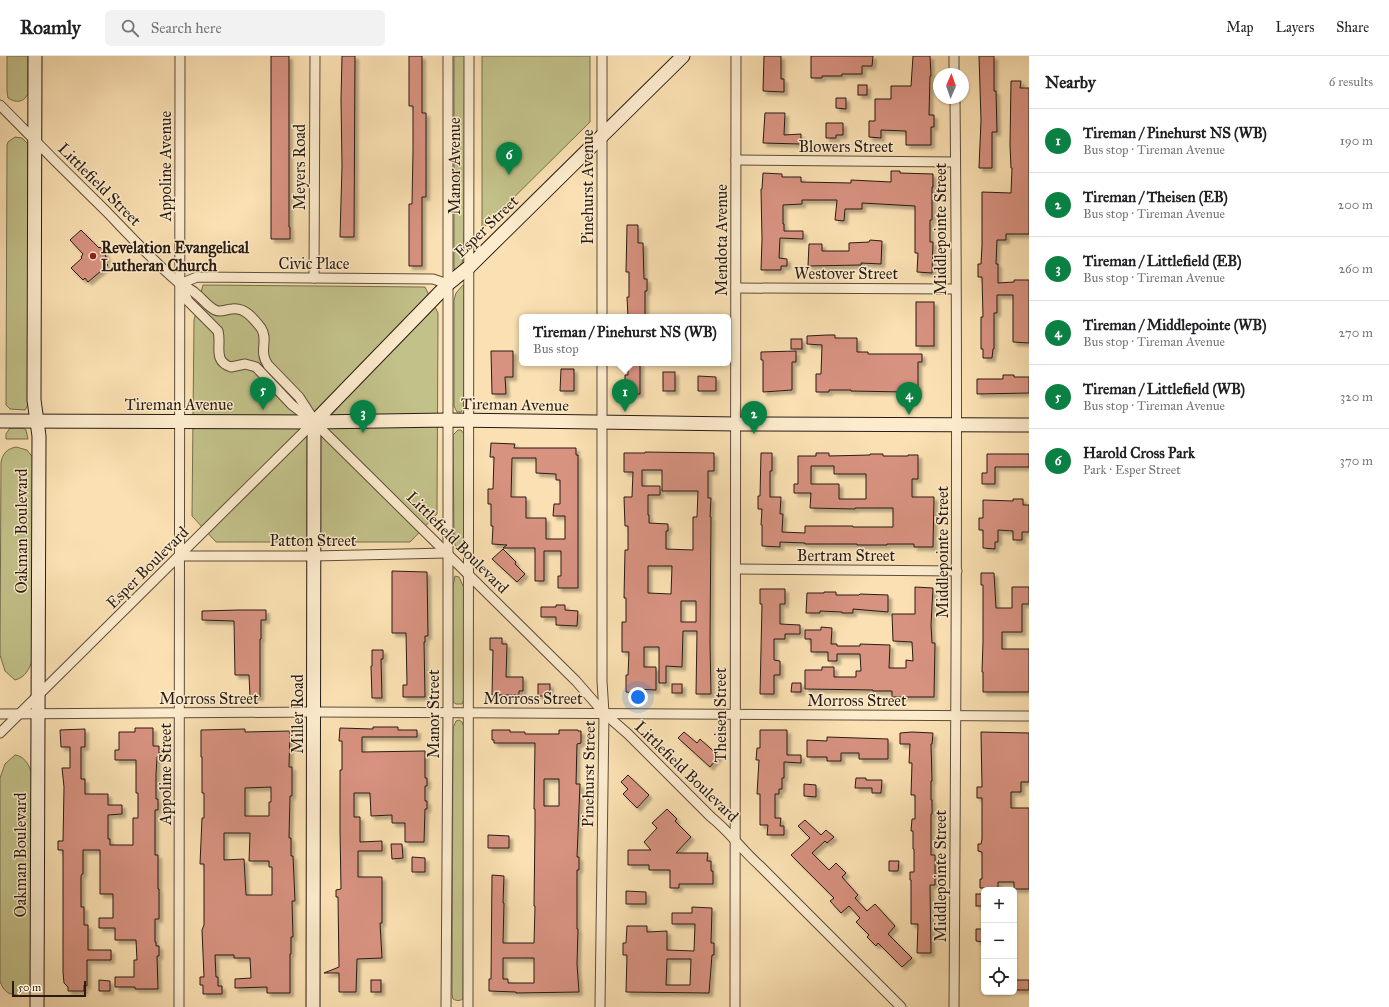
<!DOCTYPE html>
<html lang="en">
<head>
<meta charset="utf-8">
<style>
	body { margin:0; font-family:"IM FELL Great Primer",serif; background:#f2f2f2; color:#202124 }
	.controls { position:absolute; right:12px; bottom:12px; display:grid; overflow:hidden; border-radius:6px; box-shadow:0 1px 3px #0004 }
	.controls button { width:36px; height:36px; display:grid; place-items:center; padding:0; border:0; border-bottom:1px solid #e0e0e0; background:#fff; color:#202124; font:20px sans-serif }
	.compass { position:absolute; left:933px; top:12px; width:36px; height:36px; border-radius:50%; background:#fff; box-shadow:0 1px 3px #0004; rotate:2deg }
	.scale { position:absolute; left:12px; bottom:10px; width:74px; box-sizing:border-box; padding-left:4px; border:2px solid #291b12; border-top:0; font-size:11px; line-height:14px; white-space:nowrap; color:#291b12; -webkit-text-stroke:3px #fcebcd; paint-order:stroke }
	.you { position:absolute; left:638px; top:641px; width:14px; height:14px; margin:-10px; border:3px solid #fff; border-radius:50%; background:#1a73e8; box-shadow:0 0 0 6px #1a73e833 }
	.badge { display:grid; place-items:center; width:26px; height:26px; border-radius:50%; background:#0b8043; color:#fff; font-size:13px; font-weight:700 }
	.pin { position:absolute; translate:-50% -33px; filter:drop-shadow(0 1px 2px #0008) }
	.pin::after { content:''; position:absolute; top:21px; width:14px; height:12px; background:inherit; clip-path:polygon(0 0,100% 0,50% 100%) }
	.popup { position:absolute; left:519px; top:258px; width:212px; height:52px; box-sizing:border-box; display:grid; place-content:center; border-radius:6px; background:#fff; filter:drop-shadow(0 1px 3px #0005); font-size:13px; white-space:nowrap; color:#757577 }
	.popup b { font-size:15px; color:#202124 }
	.popup::after { content:''; position:absolute; left:50%; top:100%; margin-left:-8px; border:8px solid transparent; border-top-color:#fff }
	.list { margin:0; padding:0; list-style:none }
	h2 { display:flex; justify-content:space-between; align-items:center; height:52px; margin:0; padding:0 16px; font-size:17px }
	h2 small { font-size:13px; font-weight:400; color:#757577 }
	.list li { display:grid; grid-template-columns:26px 1fr auto; gap:12px; align-items:center; box-sizing:border-box; height:64px; padding:0 16px; border-top:1px solid #e0e0e0 }
	.list b { display:block; font-size:15px; white-space:nowrap }
	.list p { margin:0; font-size:13px; white-space:nowrap; color:#757577 }
	.list em { font-size:13px; font-style:normal; color:#757577 }
	.icon { flex:none; width:22px; height:22px; fill:none; stroke:currentColor; stroke-width:2; stroke-linecap:round; stroke-linejoin:round }
	.map { position:relative; flex:none; width:1029px; height:951px; overflow:hidden }
	header { display:flex; align-items:center; gap:24px; box-sizing:border-box; height:56px; padding:0 20px; background:#fff; border-bottom:1px solid #e0e0e0 }
	header strong { font-size:19px }
	nav { display:flex; gap:22px; margin-inline-start:auto; font-size:14px }
	.search { width:280px; height:36px; background:#f2f2f2; display:flex; align-items:center; gap:10px; box-sizing:border-box; padding:0 14px; border-radius:6px; color:#757577; font-size:15px }
	main { display:flex }
	aside { flex:1; background:#fff }
	.map>svg:first-child { display:block }
	.green { fill:#c2c189; stroke:#766e4e }
	.building { fill:#d79280; stroke:#291b12; fill-rule:evenodd; filter:url(#shadow) }
	.lines { fill:none; stroke-linecap:round; stroke-linejoin:round }
	.street-casing { stroke:#5d4c3a; stroke-width:11 }
	.secondary-casing { stroke:#291b12; stroke-width:15 }
	.street { stroke:#fcebcd; stroke-width:9 }
	.secondary { stroke:#fcebcd; stroke-width:13 }
	.poi-dot { fill:#8f2418; stroke:#fcebcd; stroke-width:1.5 }
	.labels { text-anchor:middle; stroke-width:3; stroke-linejoin:round; paint-order:stroke }
	.street-label { font-size:16px; fill:#291b12; stroke:#fcebcd }
	.poi-label { font-size:16px; font-weight:bold; fill:#291b12; stroke:#fcebcd; text-anchor:start }
</style>
</head>
<body>
<header>
<strong>Roamly</strong>
<div class="search"><svg class="icon" aria-label="search" viewBox="0 0 24 24"><circle cx="10" cy="10" r="6"/><path d="M15 15l6 6"/></svg>Search here</div>
<nav><a>Map</a><a>Layers</a><a>Share</a></nav>
</header>
<main>
<div class="map">
<svg width="1029" height="951" viewBox="0 0 1029 951">
	<defs>
		<filter id="shadow"><feDropShadow dx="3.5" dy="3.5" stdDeviation="1" flood-color="#0004"/></filter>
	</defs>
	<rect width="100%" height="100%" fill="#fae0b2"/>
	<filter id="stains"><feTurbulence type="fractalNoise" baseFrequency=".005" numOctaves="4"/><feColorMatrix values="0 0 0 0 .2 0 0 0 0 .09 0 0 0 0 .02 0 0 0 .5 -.17"/></filter>
	<radialGradient id="worn" r=".72"><stop offset=".6" stop-color="#630" stop-opacity="0"/><stop offset="1" stop-color="#630" stop-opacity=".3"/></radialGradient>
	<g class="green">
		<path d="M7,0H28V38C23,47 16,47 8,42L7,35Z"/>
		<polygon points="454,0 465,0 464,198 462,207 455,215 454,211"/>
		<polygon points="482,0 590,0 590,66 482,173"/>
		<polygon points="15,81 22,82 28,88 28,349 25,354 10,353 6,349 7,89 8,86"/>
		<polygon points="203,229 425,231 438,257 437,458 410,486 216,486 192,460 194,264"/>
		<polygon points="463,229 464,230 464,352 461,356 457,356 454,350 454,244 456,237"/>
		<polygon points="10,372 23,372 26,374 28,383 6,383 6,378"/>
		<polygon points="458,374 461,374 464,378 464,492 460,495 455,489 454,484 453,379"/>
		<path d="M16,391L27,394L34,403L33,603C29,613 26,621 15,624L5,615L0,599L1,406C3,397 7,393 16,391Z"/>
		<polygon points="455,520 459,521 464,532 464,643 462,648 456,648 453,646 453,530"/>
		<path d="M459,664L462,666L464,671L463,937V943C459,945 457,945 453,943L452,938L453,672L456,665Z"/>
		<path d="M15,699C26,700 31,713 33,722L31,927C22,941 6,944 0,925V722L5,708Z"/>
	</g>
	<g class="building">
		<polygon points="271,0 289,0 289,171 290,171 290,183 271,183"/>
		<polygon points="342,0 355,0 354,181 340,181 342,110 341,44"/>
		<polygon points="409,0 422,0 422,57 426,57 426,141 422,141 422,210 409,210 409,148 412,148 413,95 413,50 409,50"/>
		<polygon points="764,0 781,0 781,23 784,23 784,36 763,35"/>
		<polygon points="811,0 873,0 872,10 862,10 862,18 842,18 842,20 822,20 822,22 811,22"/>
		<polygon points="913,0 930,0 931,20 930,20 929,59 934,59 934,71 931,71 931,89 906,89 906,75 881,74 881,82 869,81 869,65 875,65 875,43 891,43 891,30 911,30"/>
		<polygon points="979,0 994,0 994,35 996,35 997,76 992,76 992,112 979,112 981,64"/>
		<polygon points="1011,25 1021,25 1020,32 1029,32 1029,178 1006,178 1006,184 997,184 996,208 998,208 998,227 1014,226 1014,224 1029,224 1029,287 1013,286 1013,239 997,239 997,257 994,257 994,293 993,293 992,302 983,302 983,293 981,293 981,261 983,261 982,221 978,221 978,208 981,208 982,189 982,136 1011,137 1012,112 1011,112 1010,89"/>
		<rect x="858" y="29" width="9" height="10"/>
		<polygon points="836,42 846,42 846,53 836,52"/>
		<polygon points="765,57 785,57 784,79 801,78 801,88 763,87"/>
		<polygon points="826,67 843,67 843,79 836,79 836,82 826,82"/>
		<polygon points="891,115 900,115 900,117 933,118 933,131 932,131 932,164 930,164 930,186 933,186 932,217 917,216 918,197 915,197 915,150 862,147 862,153 845,153 844,165 835,164 837,144 802,144 802,148 783,149 783,168 784,168 784,175 803,175 803,183 780,182 779,202 787,203 787,210 781,210 781,214 761,214 762,183 761,133 762,133 763,117 782,118 782,121 801,121 801,126 851,127 851,124 891,126"/>
		<polygon points="627,169 638,169 638,187 643,187 644,223 647,223 647,235 645,235 645,261 628,261 627,241 629,241 629,216 626,216"/>
		<polygon points="81,174 99,192 100,191 106,198 105,200 108,202 104,205 108,209 88,226 85,222 83,224 71,212 82,202 81,201 83,198 70,184"/>
		<polygon points="870,184 882,185 881,208 861,207 861,209 808,210 809,188 822,188 822,195 849,195 849,187 869,186"/>
		<rect x="916" y="246" width="18" height="44"/>
		<polygon points="827,279 835,279 835,282 857,282 857,296 868,296 868,298 922,298 922,306 918,306 918,337 905,337 905,336 851,335 851,334 829,334 829,336 816,336 816,318 821,318 822,289 807,288 807,280"/>
		<rect x="791" y="283" width="11" height="10"/>
		<polygon points="491,295 513,295 513,321 505,321 506,338 492,338"/>
		<polygon points="796,295 796,306 792,306 792,334 763,336 763,304 761,304 761,296"/>
		<polygon points="628,307 640,307 640,338 627,338 627,328 625,327 625,319 628,319"/>
		<polygon points="561,313 574,313 574,335 560,335"/>
		<rect x="663" y="316" width="12" height="19"/>
		<polygon points="1003,319 1014,319 1014,321 1029,321 1029,337 977,338 977,323 1003,323"/>
		<polygon points="698,320 716,321 716,335 698,335"/>
		<path d="M491,387L515,388L514,392H576V399H578V532H558V520H561V495H544V525H535V492H503L507,489L492,488L493,470H491V448H488V433H493L494,401H490ZM512,402H536V417L556,418V424H560V448H554L553,460H565V483H546V462H526V441H511Z"/>
		<path d="M645,396L714,397V415H708V442H711L710,461H711L710,587L711,638H696L697,575H683L682,611L666,610V627H659V591H644V611H656V634L637,633V637L626,636V619H628L629,596H622V566H626V542H624L625,494H628V470H625L624,441H632L633,416H624V397H645ZM642,414H662V435H698L697,461H693V494L666,493V475H668V468L649,467V459H648V439H660V430H642ZM648,510H672L671,538L648,537ZM681,545H696V566H681Z"/>
		<path d="M761,397H772V415H770V441H781L780,458H783L782,476L805,477V470H853V471H893V452H855V453L810,452L811,437H794V428H798V400H816V397H829V400L870,399V398H883V400H908V399H918V423H912V441H934L933,491H914V488H887V489H857V488H805V487L780,486V491L762,490V469H761L762,453H758V440H760ZM811,410H834V418H866V443H839V428H811Z"/>
		<polygon points="987,398 1029,398 1029,411 995,411 995,428 982,428 982,417 987,417"/>
		<polygon points="1013,443 1023,443 1023,449 1029,449 1029,476 1022,476 1022,484 1013,484 1013,475 998,474 998,486 995,486 995,493 983,492 983,474 979,474 979,462 983,462 983,444 1013,445"/>
		<polygon points="503,493 516,506 515,508 525,518 517,526 492,503"/>
		<polygon points="392,515 427,516 428,580 425,580 425,586 424,586 425,641 403,641 403,629 407,629 406,577 392,577"/>
		<polygon points="981,517 994,517 996,552 1012,552 1012,531 1029,531 1029,548 1022,548 1022,576 1002,576 1002,593 1029,593 1029,636 983,636 983,616 982,616 983,586 983,529 981,529"/>
		<polygon points="915,531 933,532 931,569 932,587 935,587 934,641 892,641 892,635 873,635 873,634 805,633 805,614 822,614 822,611 834,611 834,621 856,621 856,615 861,615 860,598 837,598 837,605 828,605 828,596 811,596 811,583 805,583 805,574 821,574 821,571 832,572 831,588 837,588 837,590 860,590 860,588 890,589 889,612 906,612 906,604 913,605 912,586 893,585 892,558 915,558"/>
		<polygon points="760,533 785,533 785,548 780,548 780,568 800,569 800,578 785,578 785,583 774,583 774,604 780,605 780,619 774,619 774,638 760,638 762,548 760,548"/>
		<polygon points="824,536 836,536 836,539 859,539 860,538 888,539 888,556 853,553 853,557 842,557 842,556 820,555 820,557 806,557 807,537 824,537"/>
		<polygon points="556,549 565,549 565,554 578,555 577,570 556,569 556,561 541,561 541,551 556,551"/>
		<polygon points="238,554 266,554 266,564 261,564 261,583 260,583 260,641 250,641 249,619 235,619 234,565 202,564 202,555"/>
		<polygon points="490,582 502,582 502,588 507,588 506,621 523,621 523,635 519,635 519,639 492,639 493,594 490,594"/>
		<polygon points="372,594 383,594 383,603 381,603 382,642 372,642 371,610 372,610"/>
		<polygon points="792,627 801,627 801,636 791,636"/>
		<rect x="538" y="628" width="12" height="12"/>
		<rect x="672" y="628" width="10" height="9"/>
		<polygon points="373,671 398,671 398,674 417,674 417,681 362,681 362,696 425,695 425,722 427,722 427,730 425,730 425,745 427,745 427,753 425,753 424,786 405,786 405,767 392,767 392,759 371,760 370,737 354,737 354,761 360,761 360,786 382,785 382,795 358,795 358,821 382,821 382,867 380,867 382,902 357,903 356,936 339,936 339,917 324,917 339,911 338,841 336,841 336,834 341,833 340,773 340,714 342,714 342,685 339,685 340,672 373,673"/>
		<polygon points="135,672 153,672 153,690 159,690 159,701 157,701 156,719 156,743 158,743 158,754 155,754 155,799 158,799 158,833 159,833 159,863 155,863 155,886 156,886 156,890 159,890 159,900 157,900 158,933 135,933 135,931 115,931 115,921 134,921 134,904 137,904 136,884 115,884 115,872 99,872 99,862 113,862 113,838 100,838 100,794 83,794 83,818 82,818 81,820 81,851 84,851 84,869 88,869 88,894 111,894 111,904 87,904 87,930 84,929 84,935 68,935 68,931 64,927 63,916 63,794 58,794 58,785 63,785 64,731 62,712 70,712 70,691 61,691 60,674 85,673 85,691 81,691 81,723 85,723 85,738 108,738 108,749 122,749 122,758 108,759 108,783 110,783 110,789 133,789 133,762 138,762 138,737 136,737 136,704 115,704 115,694 119,694 119,676 135,676"/>
		<path d="M245,673V676L290,675L289,711H292V740H290L289,782H291V800H293L295,845H292L293,881H291V898H290V937H267V931L235,932V923L251,922L250,902H234V899H215L216,921H218V930H222V938H203V929H200V921H204L202,874L204,869V808H200L202,762H204V737H202V701H201V674ZM271,731V746H269V760H245V732ZM224,777H250L249,805H269V811H272V839H246L244,803L224,804Z"/>
		<path d="M492,674H510V676H525V678H559V674H578V675H581V687L577,688L576,728H580L577,801H579V814H577V873H578L577,908L579,936L516,937V936L489,935V923H491L492,819L504,820L503,847H504L503,887H534L535,850H534L535,770V753H534L535,687H494V684H492ZM544,723H559V750H544ZM503,902H534V927H508V923H503Z"/>
		<polygon points="760,674 787,674 787,699 801,699 801,707 784,706 784,722 782,722 782,733 779,733 779,738 775,738 775,762 781,762 780,770 784,770 784,779 767,779 768,769 760,769 760,738 757,738 759,704 756,704 757,692 760,692"/>
		<polygon points="684,676 697,687 700,683 719,700 710,711 678,682"/>
		<polygon points="912,676 933,677 932,688 931,688 932,725 931,725 931,744 932,744 932,758 931,758 931,799 935,799 935,829 930,829 931,897 917,897 918,868 911,868 911,824 910,824 910,816 914,816 914,793 913,793 913,775 911,775 912,763 915,763 915,739 911,739 912,707 909,707 910,688 900,688 900,677"/>
		<polygon points="981,676 1029,677 1029,726 1021,726 1021,736 1011,736 1011,752 1029,752 1029,833 1014,833 1014,826 998,826 998,832 980,832 980,823 982,823 982,796 978,795 978,788 981,788 982,783 982,742 977,742 977,731 982,731"/>
		<polygon points="827,681 888,683 888,703 859,703 859,697 841,697 841,705 827,705 827,701 807,701 807,684 827,685"/>
		<polygon points="628,719 649,739 637,752 623,738 628,733 621,726"/>
		<polygon points="856,722 866,722 866,724 882,724 881,737 872,737 872,732 855,732"/>
		<polygon points="804,728 816,729 816,741 804,740"/>
		<polygon points="667,753 677,763 675,765 691,781 676,797 708,797 707,805 711,805 711,815 713,815 713,828 679,828 679,832 670,832 670,814 649,814 649,809 628,809 628,794 651,794 644,786 657,772 652,767"/>
		<polygon points="805,764 821,779 826,774 834,781 827,787 825,785 812,797 829,814 836,807 846,817 842,821 858,839 855,842 867,855 875,848 895,870 888,878 912,902 902,911 878,887 876,890 867,881 869,879 856,866 860,862 849,850 841,857 830,845 834,842 791,799 810,782 798,770"/>
		<polygon points="488,779 509,780 509,792 488,792"/>
		<polygon points="391,788 402,788 403,802 392,803"/>
		<polygon points="412,801 425,802 425,816 412,816"/>
		<polygon points="889,805 899,805 898,815 889,815"/>
		<polygon points="626,835 646,836 646,848 626,848"/>
		<rect x="976" y="838" width="8" height="12"/>
		<path d="M692,851L712,852L711,887H714V899H712L709,937L626,936L627,899H623V887H626L627,870H647V876L667,875V894L694,895L695,868H672V857H692ZM667,903H691L690,929H666Z"/>
		<polygon points="976,873 984,873 984,886 976,885"/>
		<polygon points="99,924 110,925 110,935 99,935"/>
		<rect x="371" y="924" width="10" height="12"/>
		<rect x="1014" y="924" width="15" height="10"/>
	</g>
	<g class="lines">
		<g class="street-casing">
			<g id="street">
				<polyline points="602,0 602,261"/>
				<polyline points="954,0 954,18"/>
				<path d="M0,49C35,85 71,121 107,156C130,180 153,205 179,227C183,230 190,232 194,236C201,241 207,250 215,254C221,257 226,253 232,253C245,251 254,263 261,272C269,284 258,295 268,309L299,341L312,361"/>
				<polyline points="736,104 955,106"/>
				<polyline points="314,222 315,0"/>
				<path d="M180,228L188,245L218,275C222,289 212,305 231,311L245,308L256,311L292,349L314,366L576,625L604,657L628,678L711,761C729,775 742,794 759,809L901,951"/>
				<polyline points="180,228 197,221 433,223 448,228"/>
				<polyline points="736,232 955,233"/>
				<polyline points="179,500 314,500 447,497"/>
				<polyline points="736,513 957,515"/>
				<polyline points="0,658 315,656 1029,660"/>
				<polyline points="0,677 314,366"/>
				<polyline points="179,951 180,0"/>
				<polyline points="446,951 448,657 448,0"/>
				<polyline points="468,951 469,0"/>
				<polyline points="600,951 604,657 602,625 602,307"/>
				<polyline points="735,951 736,0"/>
				<path d="M954,951C956,648 958,345 955,42"/>
			</g>
		</g>
		<g class="secondary-casing">
			<g id="secondary">
				<polyline points="35,0 34,344 39,380 37,951"/>
				<polyline points="0,365 314,366 448,364 736,368 1029,369"/>
				<polyline points="314,366 448,228 469,211 683,0"/>
				<polyline points="313,951 314,366"/>
			</g>
		</g>
		<use href="#street" class="street"/>
		<use href="#secondary" class="secondary"/>
	</g>
	<circle class="poi-dot" cx="93" cy="200" r="4"/>
	<g class="labels">
		<g class="street-label">
			<text x="846" y="96">Blowers Street</text>
			<text transform="translate(165 110) rotate(-90)" y="6">Appoline Avenue</text>
			<text transform="translate(454 110) rotate(-90)" y="6">Manor Avenue</text>
			<text transform="translate(299 111) rotate(-90)" y="6">Meyers Road</text>
			<text transform="translate(100 128) rotate(45)" y="6">Littlefield Street</text>
			<text transform="translate(587 131) rotate(-90)" y="6">Pinehurst Avenue</text>
			<text transform="translate(486 170) rotate(-44)" y="6">Esper Street</text>
			<text transform="translate(940 173) rotate(-90)" y="6">Middlepointe Street</text>
			<text transform="translate(721 184) rotate(-90)" y="6">Mendota Avenue</text>
			<text x="314" y="213">Civic Place</text>
			<text x="846" y="223">Westover Street</text>
			<text x="179" y="354">Tireman Avenue</text>
			<text transform="translate(515 348) rotate(1)" y="6">Tireman Avenue</text>
			<text transform="translate(21 475) rotate(-90)" y="6">Oakman Boulevard</text>
			<text x="313" y="490">Patton Street</text>
			<text transform="translate(458 486) rotate(45)" y="6">Littlefield Boulevard</text>
			<text transform="translate(942 496) rotate(-90)" y="6">Middlepointe Street</text>
			<text x="846" y="505">Bertram Street</text>
			<text transform="translate(147 511) rotate(-45)" y="6">Esper Boulevard</text>
			<text x="209" y="648">Morross Street</text>
			<text x="533" y="648">Morross Street</text>
			<text x="857" y="650">Morross Street</text>
			<text transform="translate(297 658) rotate(-90)" y="6">Miller Road</text>
			<text transform="translate(433 658) rotate(-90)" y="6">Manor Street</text>
			<text transform="translate(720 659) rotate(-90)" y="6">Theisen Street</text>
			<text transform="translate(687 715) rotate(44)" y="6">Littlefield Boulevard</text>
			<text transform="translate(165 718) rotate(-90)" y="6">Appoline Street</text>
			<text transform="translate(588 718) rotate(-89)" y="6">Pinehurst Street</text>
			<text transform="translate(20 799) rotate(-90)" y="6">Oakman Boulevard</text>
			<text transform="translate(940 820) rotate(-90)" y="6">Middlepointe Street</text>
		</g>
		<g class="poi-label">
			<text x="101" y="197">Revelation Evangelical<tspan x="101" dy="18">Lutheran Church</tspan></text>
		</g>
	</g>
	<rect width="100%" height="100%" filter="url(#stains)"/>
	<rect width="100%" height="100%" fill="url(#worn)"/>
</svg>
<div class="controls">
<button>+</button>
<button>−</button>
<button><svg class="icon" aria-label="locate" viewBox="0 0 24 24"><circle cx="12" cy="12" r="6"/><path d="M12 2v4M12 18v4M2 12h4M18 12h4"/></svg></button>
</div>
<svg class="compass" viewBox="-18 -18 36 36"><path d="M0-13l5 13h-10z" fill="#e53935"/><path d="M0 13l5-13h-10z" fill="#757577"/></svg>
<div class="scale">50 m</div>
<div class="you"></div>
<div class="pin badge" style="left:625px;top:356px">1</div>
<div class="popup"><b>Tireman / Pinehurst NS (WB)</b>Bus stop</div>
<div class="pin badge" style="left:754px;top:378px">2</div>
<div class="pin badge" style="left:363px;top:377px">3</div>
<div class="pin badge" style="left:909px;top:359px">4</div>
<div class="pin badge" style="left:263px;top:354px">5</div>
<div class="pin badge" style="left:509px;top:119px">6</div>
</div>
<aside>
<h2>Nearby<small>6 results</small></h2>
<ul class="list">
<li><span class="badge">1</span><div><b>Tireman / Pinehurst NS (WB)</b><p>Bus stop · Tireman Avenue</p></div><em>190 m</em></li>
<li><span class="badge">2</span><div><b>Tireman / Theisen (EB)</b><p>Bus stop · Tireman Avenue</p></div><em>200 m</em></li>
<li><span class="badge">3</span><div><b>Tireman / Littlefield (EB)</b><p>Bus stop · Tireman Avenue</p></div><em>260 m</em></li>
<li><span class="badge">4</span><div><b>Tireman / Middlepointe (WB)</b><p>Bus stop · Tireman Avenue</p></div><em>270 m</em></li>
<li><span class="badge">5</span><div><b>Tireman / Littlefield (WB)</b><p>Bus stop · Tireman Avenue</p></div><em>320 m</em></li>
<li><span class="badge">6</span><div><b>Harold Cross Park</b><p>Park · Esper Street</p></div><em>370 m</em></li>
</ul>
</aside>
</main>
</body>
</html>
